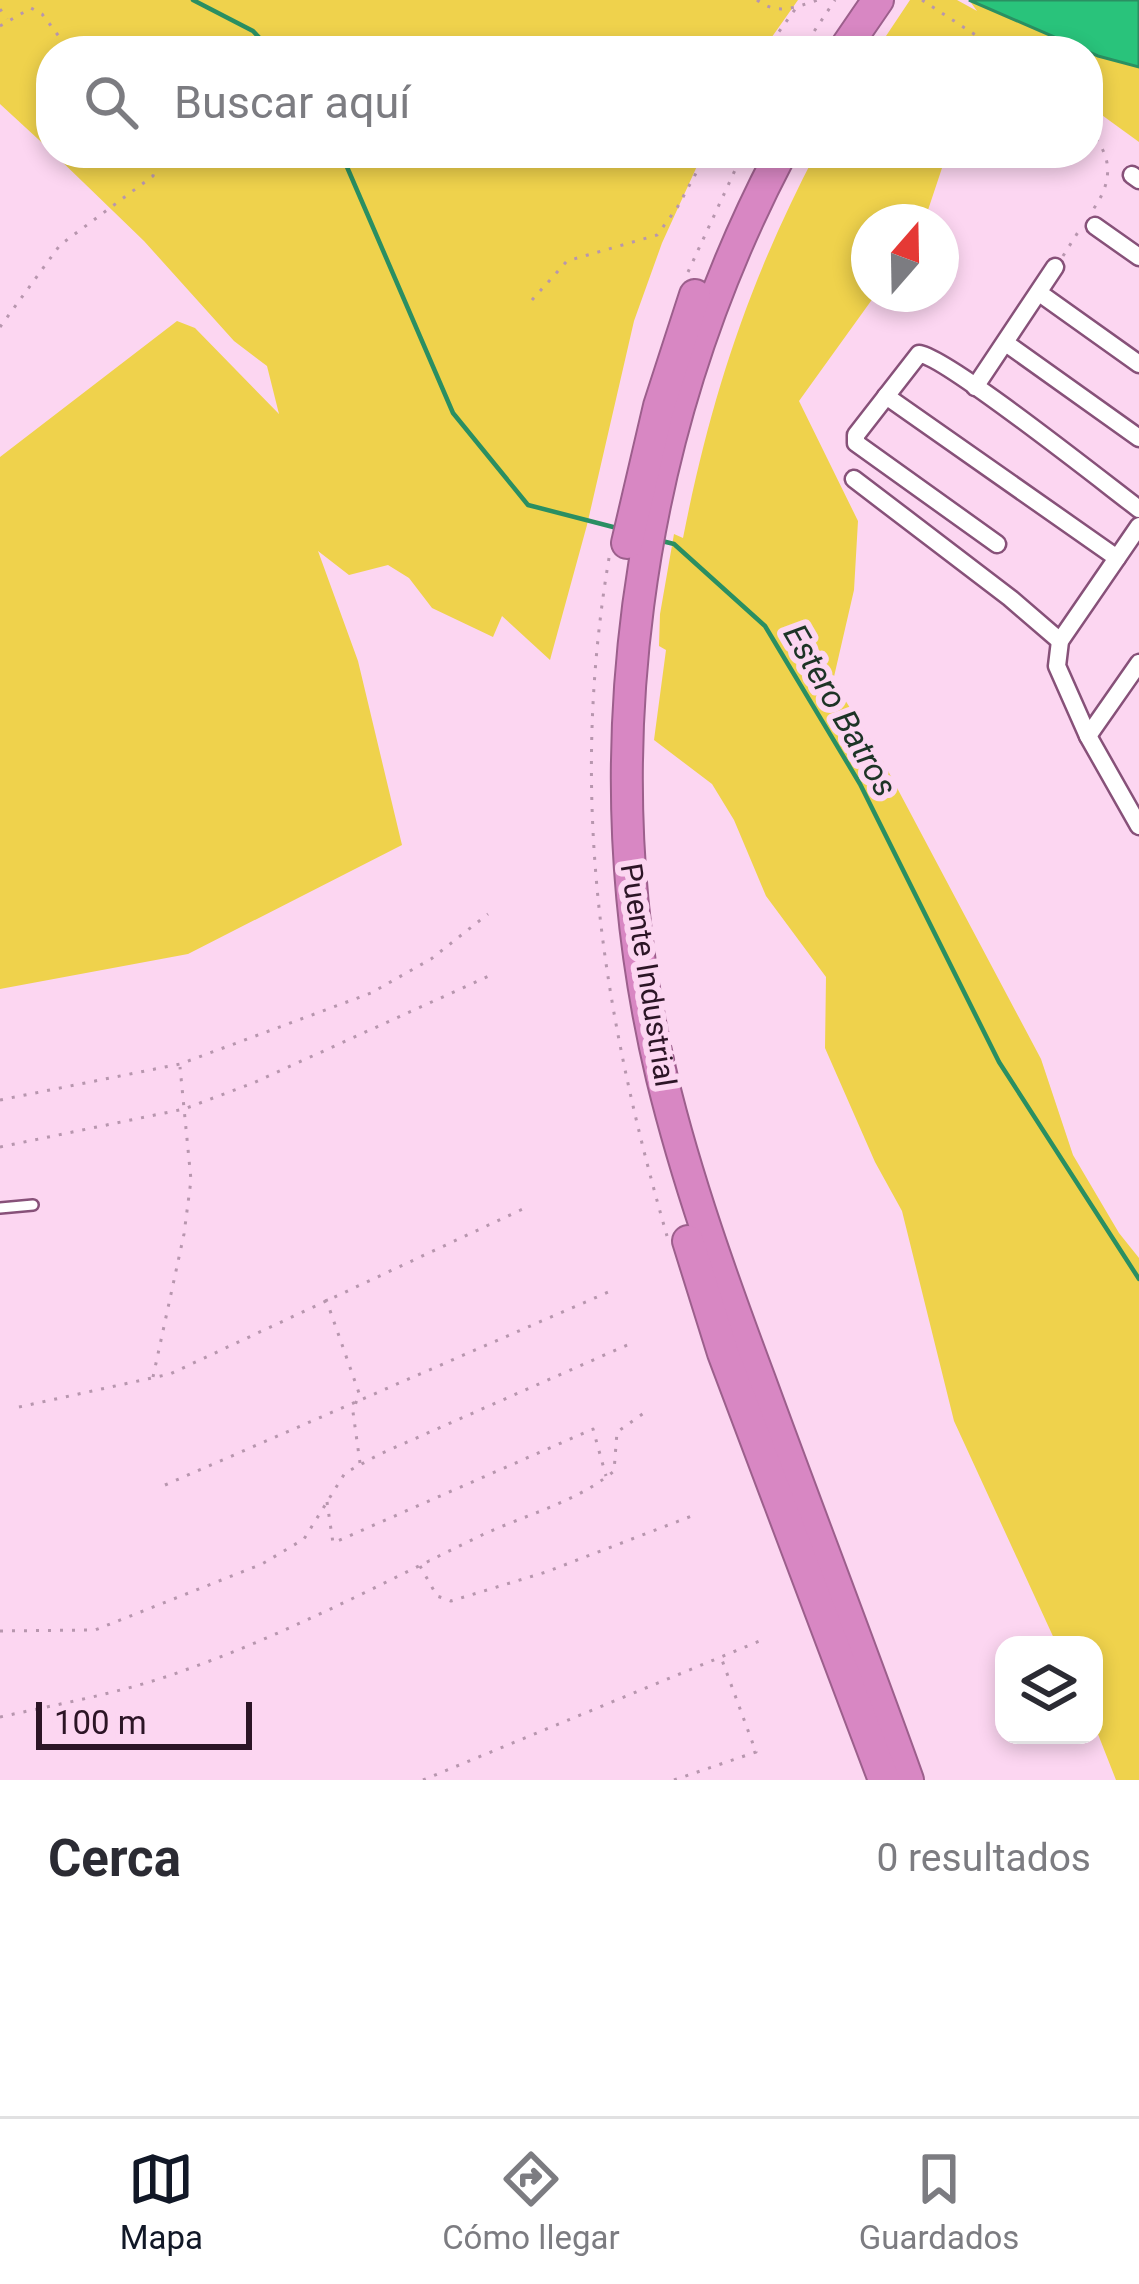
<!DOCTYPE html>
<html lang="es">
<head>
<meta charset="utf-8">
<style>
	body { margin:0; font-family:Roboto,sans-serif; background:#f2f2f3; color:#2b2b33 }
	.controls { position:absolute; right:36px; bottom:36px; display:grid; overflow:hidden; border-radius:24px; box-shadow:0 6px 18px #0003 }
	.controls button { width:108px; height:108px; display:grid; place-items:center; padding:0; border:0; border-bottom:3px solid #e1e1e2; background:#fff; color:#2b2b33; font:60px sans-serif }
	.compass { position:absolute; left:851px; top:204px; width:108px; height:108px; border-radius:50%; background:#fff; box-shadow:0 6px 18px #0003; rotate:20deg }
	.scale { position:absolute; left:36px; bottom:30px; width:216px; box-sizing:border-box; padding-left:12px; border:6px solid #2c1526; border-top:0; font-size:33px; line-height:42px; white-space:nowrap; color:#2c1526; -webkit-text-stroke:9px #fcd6f1; paint-order:stroke }
	.list { margin:0; padding:0; list-style:none }
	h2 { display:flex; justify-content:space-between; align-items:center; height:156px; margin:0; padding:0 48px; font-size:51px }
	h2 small { font-size:39px; font-weight:400; color:#7c7c81 }
	.icon { flex:none; width:66px; height:66px; fill:none; stroke:currentColor; stroke-width:2; stroke-linecap:round; stroke-linejoin:round }
	.map { position:relative; flex:none; width:1139px; height:1780px; overflow:hidden }
	.search { position:absolute; background:#fff; box-shadow:0 6px 18px #0003; left:36px; right:36px; top:36px; height:132px; display:flex; align-items:center; gap:30px; box-sizing:border-box; padding:0 42px; border-radius:48px; color:#7c7c81; font-size:45px }
	.sheet { height:336px; background:#fff }
	nav { display:flex; justify-content:space-around; align-items:center; box-sizing:border-box; height:168px; border-top:3px solid #e1e1e2; background:#fff; font-size:33px; color:#7c7c81 }
	nav a { display:grid; justify-items:center; gap:6px }
	nav .on { color:#111827 }
	.map>svg:first-child { display:block }
	.green { fill:#efd24c }
	.water { fill:#29c37b; stroke:#2a8f62; stroke-width:3 }
	.lines { fill:none; stroke-linecap:round; stroke-linejoin:round }
	.stream { stroke:#2a8f62; stroke-width:4.5 }
	.service-casing { stroke:#875179; stroke-width:14 }
	.minor-casing { stroke:#875179; stroke-width:21 }
	.motorway-casing { stroke:#9c5f8c; stroke-width:34 }
	.path { stroke:#b796ae; stroke-width:3; stroke-dasharray:3 9; stroke-linecap:butt }
	.service { stroke:#fff; stroke-width:9 }
	.minor { stroke:#fff; stroke-width:16 }
	.motorway { stroke:#d887c3; stroke-width:30 }
	.labels { text-anchor:middle; stroke-width:12; stroke-linejoin:round; paint-order:stroke }
	.street-label { font-size:30px; fill:#2c1526; stroke:#fcd6f1 }
	.water-label { font-size:33px; font-style:italic; fill:#1d3426; stroke:#fcd6f1 }
</style>
</head>
<body>
<div class="map">
<svg width="1139" height="1780" viewBox="0 0 1139 1780">
	<rect width="100%" height="100%" fill="#fcd6f1"/>
	<g class="green">
		<polygon points="0,0 798,0 762,51 51,51 51,151 0,104"/>
		<polygon points="910,0 957,0 977,11 969,0 1086,51 1020,51 1009,42 1002,51 876,51"/>
		<polygon points="1088,52 1139,67 1139,142 1088,105"/>
		<polygon points="53,153 703,153 662,243 634,321 587,525 550,660 502,616 493,637 432,608 409,578 388,565 349,575 318,551 358,661 402,845 188,954 0,989 0,457 177,321 195,328 279,414 267,366 234,341 144,241"/>
		<path d="M816,153H947L924,222H869V294H876L799,401L858,521L854,590L833,681L878,752L1041,1059L1073,1155L1119,1233L1139,1258V1780H1116L1094,1724V1645H1057L954,1421L902,1211L875,1162L825,1048L826,977L766,896L734,820L712,784L654,740L666,650L659,646L660,614L674,534L683,538C711,396 749,281 816,153Z"/>
	</g>
	<polygon class="water" points="969,0 1139,0 1139,67 1098,56"/>
	<g class="lines">
		<g class="stream">
			<polyline points="193,0 253,31 272,51"/>
			<polyline points="341,153 453,413 528,505 617,528"/>
			<polyline points="662,541 674,544 765,626 860,784 999,1062 1139,1279"/>
		</g>
		<g class="service-casing">
			<polyline id="service" points="0,1208 33,1205"/>
		</g>
		<g class="minor-casing">
			<g id="minor">
				<polyline points="1132,175 1139,180"/>
				<polyline points="1095,226 1139,257"/>
				<polyline points="1045,297 1139,364"/>
				<polyline points="1010,346 1139,438"/>
				<polyline points="975,387 1055,267"/>
				<polyline points="886,396 1117,558"/>
				<polyline points="854,479 1010,598 1060,641"/>
				<polyline points="1139,526 1060,641 1057,666 1088,736 1139,826"/>
				<path d="M997,544L856,443V435L919,354C944,355 1107,485 1139,509"/>
				<polyline points="1088,736 1139,663"/>
			</g>
		</g>
		<g class="motorway-casing">
			<g id="motorway">
				<polyline points="843,51 878,0"/>
				<path d="M781,153C633,435 588,768 662,1078C687,1181 723,1281 760,1380C809,1514 860,1646 908,1780"/>
				<polyline points="627,543 659,406 695,295"/>
				<polyline points="688,1241 723,1353 884,1780"/>
			</g>
		</g>
		<g class="path">
			<path d="M757,0C778,16 795,7 818,0"/>
			<polyline points="922,0 1000,51"/>
			<polyline points="0,9 7,19"/>
			<polyline points="0,26 31,8 42,14 70,51"/>
			<polyline points="765,51 796,8"/>
			<polyline points="801,51 835,0"/>
			<path d="M1088,130C1114,156 1113,182 1092,211"/>
			<polyline points="1063,256 1080,229"/>
			<polyline points="688,272 743,153"/>
			<polyline points="532,300 567,261 657,235 677,208 707,153"/>
			<polyline points="0,327 60,245 153,176 156,165 147,153"/>
			<path d="M609,558C569,796 601,1007 667,1236"/>
			<polyline points="0,1100 180,1064 371,993 431,959 488,914"/>
			<polyline points="0,1147 184,1109 253,1083 489,976"/>
			<polyline points="326,1299 359,1393 353,1412 360,1463"/>
			<polyline points="153,1377 184,1234 191,1180 180,1067"/>
			<polyline points="19,1407 170,1374 525,1208"/>
			<polyline points="165,1485 613,1290"/>
			<polyline points="327,1502 333,1543 593,1429 606,1476"/>
			<polyline points="420,1566 437,1596 451,1601 546,1572 697,1514"/>
			<polyline points="0,1631 95,1630 262,1564 304,1539 345,1473 380,1454 634,1342"/>
			<path d="M0,1717C63,1703 127,1692 188,1669C289,1633 385,1582 482,1535C525,1515 577,1502 614,1471L617,1432L644,1413"/>
			<polyline points="423,1780 762,1640"/>
			<polyline points="674,1780 756,1752 722,1660"/>
		</g>
		<use href="#service" class="service"/>
		<use href="#minor" class="minor"/>
		<use href="#motorway" class="motorway"/>
	</g>
	<g class="labels">
		<g class="street-label">
			<text transform="translate(648 975) rotate(81)" y="10">Puente Industrial</text>
		</g>
		<g class="water-label">
			<text transform="translate(841 710) rotate(60)" y="12">Estero Batros</text>
		</g>
	</g>
</svg>
<div class="controls">
<button><svg class="icon" aria-label="layers" viewBox="0 0 24 24"><path d="M12 4l9 5-9 5-9-5zM3 14l9 5 9-5"/></svg></button>
</div>
<svg class="compass" viewBox="-18 -18 36 36"><path d="M0-13l5 13h-10z" fill="#e53935"/><path d="M0 13l5-13h-10z" fill="#7c7c81"/></svg>
<div class="scale">100 m</div>
<div class="search"><svg class="icon" aria-label="search" viewBox="0 0 24 24"><circle cx="10" cy="10" r="6"/><path d="M15 15l6 6"/></svg>Buscar aquí</div>
</div>
<section class="sheet">
<h2>Cerca<small>0 resultados</small></h2>
<ul class="list">
</ul>
</section>
<nav>
<a class="on"><svg class="icon" aria-label="map" viewBox="0 0 24 24"><path d="M3 6l6-2 6 2 6-2v14l-6 2-6-2-6 2zM9 4v14M15 6v14"/></svg>Mapa</a>
<a><svg class="icon" aria-label="directions" viewBox="0 0 24 24"><path d="M12 3l9 9-9 9-9-9zM9 14v-3h6M13 9l2 2-2 2"/></svg>Cómo llegar</a>
<a><svg class="icon" aria-label="saved" viewBox="0 0 24 24"><path d="M7 4h10v16l-5-4-5 4z"/></svg>Guardados</a>
</nav>
</body>
</html>
